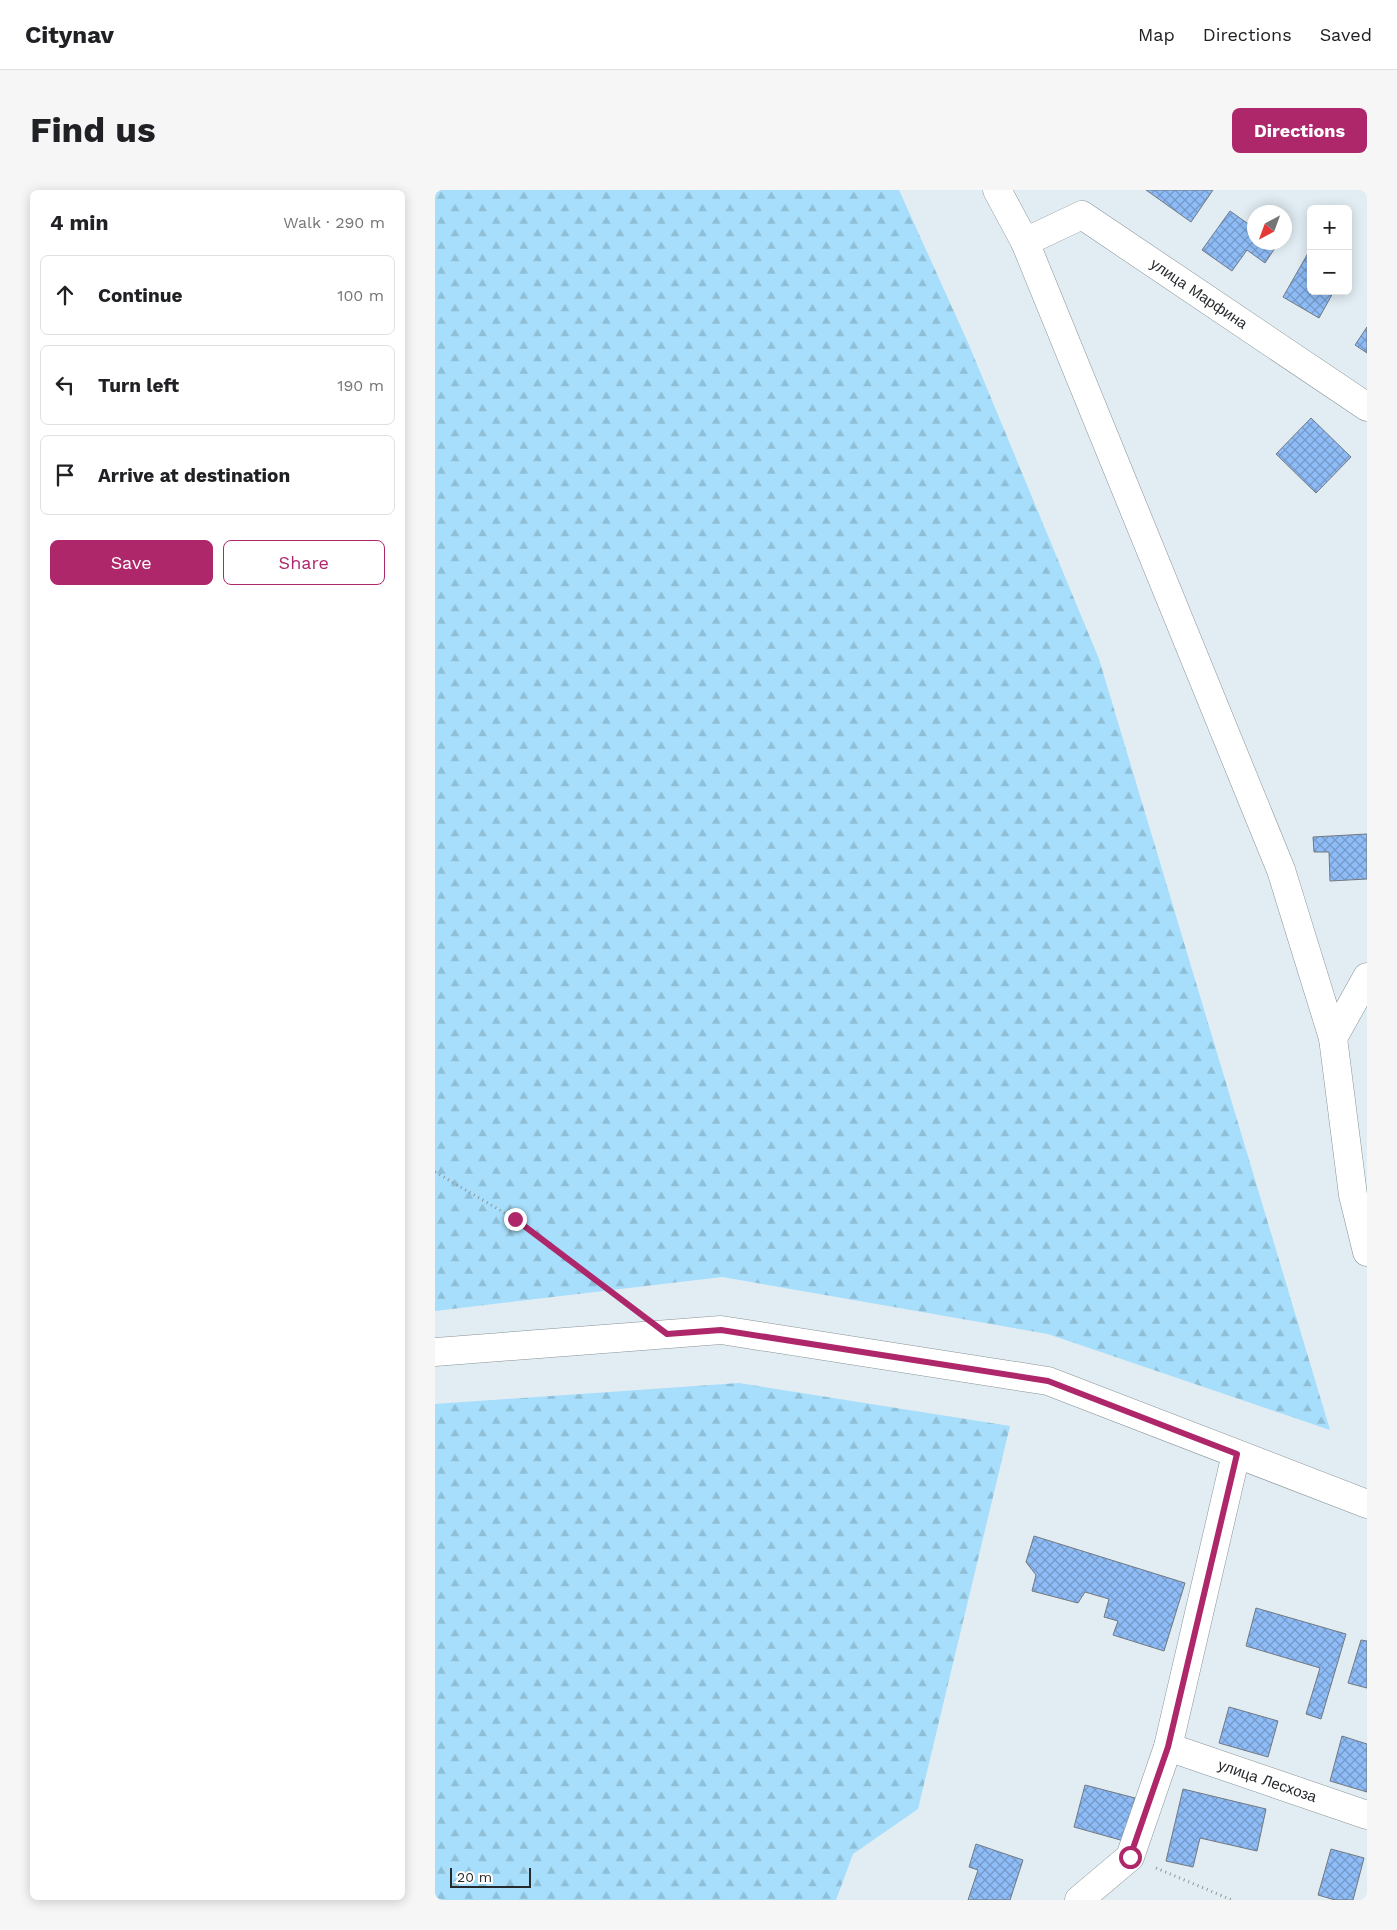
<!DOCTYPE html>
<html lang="en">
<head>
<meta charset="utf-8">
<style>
	body { margin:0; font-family:"Work Sans",sans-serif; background:#f6f6f6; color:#202124 }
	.controls { position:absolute; right:15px; top:15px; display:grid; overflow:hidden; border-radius:8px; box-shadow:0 2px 12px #0003 }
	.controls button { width:45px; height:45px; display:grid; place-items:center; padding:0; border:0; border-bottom:1px solid #e0e0e0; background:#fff; color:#202124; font:25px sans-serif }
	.compass { position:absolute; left:812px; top:15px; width:45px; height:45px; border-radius:50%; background:#fff; box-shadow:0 2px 12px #0003; rotate:221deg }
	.scale { position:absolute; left:15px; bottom:12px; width:81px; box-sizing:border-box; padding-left:5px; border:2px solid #262a2d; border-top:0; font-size:14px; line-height:18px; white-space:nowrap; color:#262a2d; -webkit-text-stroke:4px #fff; paint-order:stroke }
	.stop { position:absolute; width:15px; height:15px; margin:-11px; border:4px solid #ae276b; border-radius:50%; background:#fff }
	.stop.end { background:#ae276b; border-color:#fff; box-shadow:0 1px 5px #0008 }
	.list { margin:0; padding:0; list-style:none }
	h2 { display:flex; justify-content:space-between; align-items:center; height:65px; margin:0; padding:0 20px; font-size:21px }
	h2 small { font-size:16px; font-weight:400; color:#757577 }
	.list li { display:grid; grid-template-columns:32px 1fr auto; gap:15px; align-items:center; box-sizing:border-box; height:80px; margin:0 10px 10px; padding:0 10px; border:1px solid #e0e0e0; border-radius:8px }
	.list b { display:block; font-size:19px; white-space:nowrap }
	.list em { font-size:16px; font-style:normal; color:#757577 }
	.actions { display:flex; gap:10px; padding:15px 20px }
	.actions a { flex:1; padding:11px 0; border:1px solid #ae276b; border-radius:8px; text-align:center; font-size:18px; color:#ae276b }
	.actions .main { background:#ae276b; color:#fff }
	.icon { flex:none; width:28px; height:28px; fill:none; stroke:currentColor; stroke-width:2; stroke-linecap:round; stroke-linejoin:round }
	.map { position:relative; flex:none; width:932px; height:1710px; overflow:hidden; border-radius:8px }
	header { display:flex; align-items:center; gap:30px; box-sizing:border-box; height:70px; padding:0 25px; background:#fff; border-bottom:1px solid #e0e0e0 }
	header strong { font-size:24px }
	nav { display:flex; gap:28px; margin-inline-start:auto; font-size:18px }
	.intro { display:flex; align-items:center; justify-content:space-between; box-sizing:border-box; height:120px; padding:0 30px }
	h1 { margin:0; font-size:35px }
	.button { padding:12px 22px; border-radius:8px; background:#ae276b; color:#fff; font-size:18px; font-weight:700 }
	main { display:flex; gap:30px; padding:0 30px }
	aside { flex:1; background:#fff; border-radius:8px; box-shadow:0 2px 12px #0003 }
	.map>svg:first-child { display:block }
	.forest { fill:url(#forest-firs) }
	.building { fill:url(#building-cross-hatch); stroke:#727880 }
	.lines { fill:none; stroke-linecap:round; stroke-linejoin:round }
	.minor-casing { stroke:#889398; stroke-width:29 }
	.major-casing { stroke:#889398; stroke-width:29 }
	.path { stroke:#8d969a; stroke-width:3; stroke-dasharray:1 4; stroke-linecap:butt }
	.minor { stroke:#fff; stroke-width:28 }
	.major { stroke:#fff; stroke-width:28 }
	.route { stroke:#ae276b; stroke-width:6 }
	.labels { text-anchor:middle; stroke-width:4; stroke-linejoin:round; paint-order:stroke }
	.street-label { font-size:15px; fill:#262a2d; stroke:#fff }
</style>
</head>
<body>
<header>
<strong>Citynav</strong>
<nav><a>Map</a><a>Directions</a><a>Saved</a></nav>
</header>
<div class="intro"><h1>Find us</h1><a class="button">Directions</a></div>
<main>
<aside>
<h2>4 min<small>Walk · 290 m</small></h2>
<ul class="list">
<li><svg class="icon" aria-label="ahead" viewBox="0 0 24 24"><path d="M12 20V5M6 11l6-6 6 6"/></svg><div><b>Continue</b></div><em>100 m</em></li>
<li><svg class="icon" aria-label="left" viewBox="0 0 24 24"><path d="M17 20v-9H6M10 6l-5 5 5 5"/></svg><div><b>Turn left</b></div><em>190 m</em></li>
<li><svg class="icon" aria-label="arrive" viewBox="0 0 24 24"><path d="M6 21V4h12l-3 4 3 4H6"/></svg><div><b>Arrive at destination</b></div></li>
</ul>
<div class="actions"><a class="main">Save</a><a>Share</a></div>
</aside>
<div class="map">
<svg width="932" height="1710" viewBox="0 0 932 1710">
	<defs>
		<pattern id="forest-firs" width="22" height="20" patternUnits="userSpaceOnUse" patternTransform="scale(1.25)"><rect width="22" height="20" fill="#a6defb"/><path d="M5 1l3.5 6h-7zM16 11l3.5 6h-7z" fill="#8fbfd7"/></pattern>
		<pattern id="building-cross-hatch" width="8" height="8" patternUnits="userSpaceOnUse" patternTransform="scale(1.25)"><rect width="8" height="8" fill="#8ebcf7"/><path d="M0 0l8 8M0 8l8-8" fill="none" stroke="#7499c8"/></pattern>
	</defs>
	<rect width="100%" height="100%" fill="#e1edf3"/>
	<g class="forest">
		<polygon points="0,0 464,0 534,155 664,469 895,1240 613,1144 287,1087 0,1121"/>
		<polygon points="304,1193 575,1236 483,1619 418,1664 401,1710 0,1710 0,1214"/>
	</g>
	<g class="building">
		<polygon points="711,0 778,0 756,32"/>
		<polygon points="795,21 819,38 819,52 844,52 830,73 812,60 797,81 767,60"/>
		<polygon points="876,58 876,101 899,101 884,128 848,107"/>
		<polygon points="932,137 932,163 920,155"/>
		<polygon points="876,228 916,267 881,303 841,264"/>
		<polygon points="932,644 932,689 895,691 894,662 879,662 878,647"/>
		<polygon points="599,1346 750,1393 729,1461 678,1445 683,1431 669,1427 674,1409 650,1402 643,1413 597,1401 601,1385 591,1372"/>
		<polygon points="821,1418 911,1444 886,1529 871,1524 885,1478 811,1456"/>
		<polygon points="926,1450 932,1451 932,1498 913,1493"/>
		<polygon points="794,1517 843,1531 833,1567 784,1553"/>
		<polygon points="907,1546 932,1554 932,1602 895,1591"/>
		<polygon points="650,1595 700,1608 689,1651 639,1637"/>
		<polygon points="748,1599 831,1619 822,1661 765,1648 758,1677 731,1671"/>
		<polygon points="541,1654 588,1670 575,1710 533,1710 543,1680 534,1677"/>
		<polygon points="896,1659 929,1668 918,1710 900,1710 883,1705"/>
	</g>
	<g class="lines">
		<g class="minor-casing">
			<g id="minor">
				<polyline points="562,0 590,52 846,680 898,848 918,1005 932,1062"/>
				<path id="s1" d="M590,52L647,25L932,217"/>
				<polyline points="898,848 932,787"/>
				<path id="s2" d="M733,1557L932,1625"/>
				<polyline points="644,1710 695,1667 733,1557 801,1264"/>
			</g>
		</g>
		<g class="major-casing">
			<polyline id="major" points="0,1162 286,1140 613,1191 932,1314"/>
		</g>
		<g class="path">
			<polyline points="0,982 80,1029 199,1119"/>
			<polyline points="721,1678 797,1710"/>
		</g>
		<use href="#minor" class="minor"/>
		<use href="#major" class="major"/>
	</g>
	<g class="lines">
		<polyline class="route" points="80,1029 232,1144 286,1140 613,1191 802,1264 733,1557 695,1667"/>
	</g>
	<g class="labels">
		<g class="street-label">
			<text dy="5" stroke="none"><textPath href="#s1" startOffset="204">улица Марфина</textPath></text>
			<text dy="5" stroke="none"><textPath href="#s2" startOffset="105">улица Лесхоза</textPath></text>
		</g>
	</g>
</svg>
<div class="controls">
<button>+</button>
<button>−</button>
</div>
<svg class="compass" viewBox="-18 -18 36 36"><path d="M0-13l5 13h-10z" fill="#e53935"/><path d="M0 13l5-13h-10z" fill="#757577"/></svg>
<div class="scale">20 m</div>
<div class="stop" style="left:695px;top:1667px"></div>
<div class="stop end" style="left:80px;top:1029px"></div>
</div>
</main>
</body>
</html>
